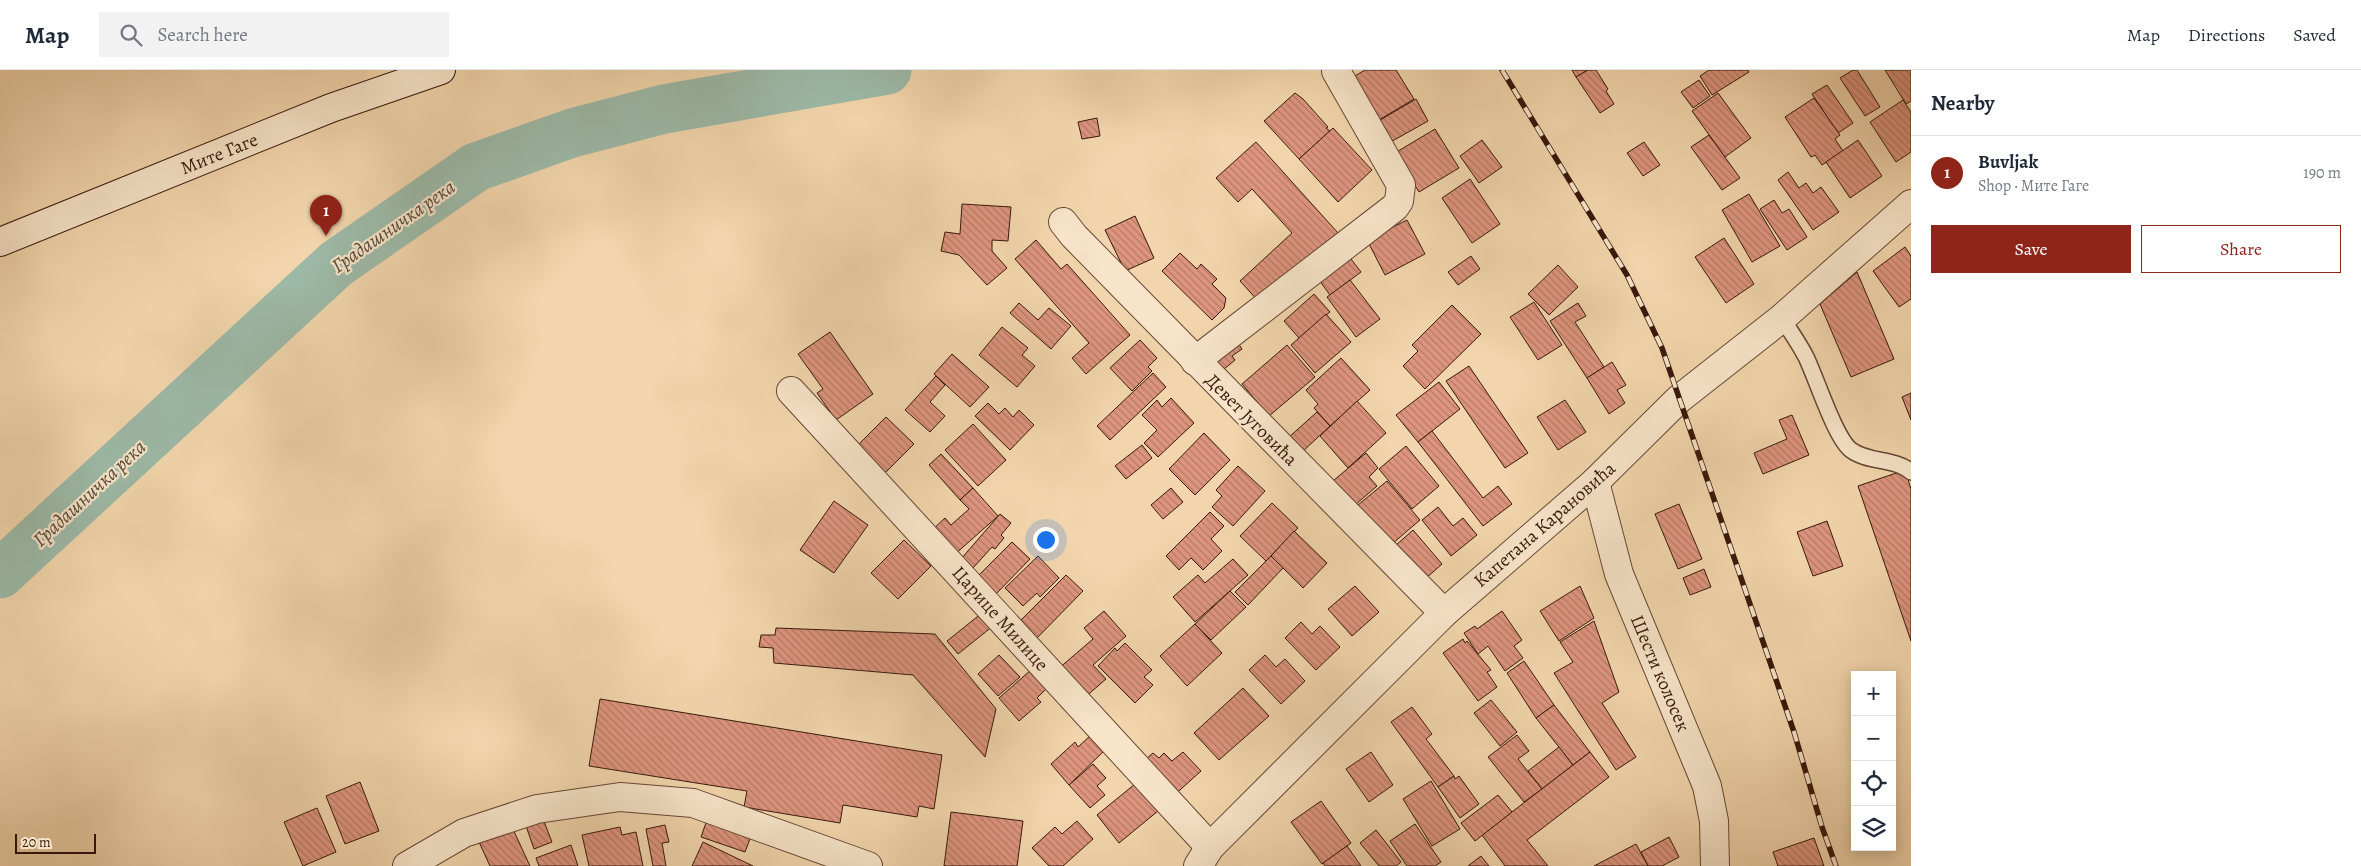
<!DOCTYPE html>
<html lang="en">
<head>
<meta charset="utf-8">
<style>
	body { margin:0; font-family:Alegreya,serif; background:#f2f2f3; color:#1f2937 }
	.controls { position:absolute; right:15px; bottom:15px; display:grid; overflow:hidden; border-radius:0px; box-shadow:0 2px 12px #0003 }
	.controls button { width:45px; height:45px; display:grid; place-items:center; padding:0; border:0; border-bottom:1px solid #e0e1e3; background:#fff; color:#1f2937; font:25px sans-serif }
	.scale { position:absolute; left:15px; bottom:12px; width:81px; box-sizing:border-box; padding-left:5px; border:2px solid #38180c; border-top:0; font-size:14px; line-height:18px; white-space:nowrap; color:#38180c; -webkit-text-stroke:4px #f7e4c9; paint-order:stroke }
	.you { position:absolute; left:1045px; top:469px; width:18px; height:18px; margin:-12px; border:4px solid #fff; border-radius:50%; background:#1a73e8; box-shadow:0 0 0 8px #1a73e833 }
	.badge { display:grid; place-items:center; width:32px; height:32px; border-radius:50%; background:#8f2418; color:#fff; font-size:16px; font-weight:700 }
	.pin { position:absolute; translate:-50% -41px; filter:drop-shadow(0 1px 2px #0008) }
	.pin::after { content:''; position:absolute; top:26px; width:18px; height:15px; background:inherit; clip-path:polygon(0 0,100% 0,50% 100%) }
	.list { margin:0; padding:0; list-style:none }
	h2 { display:flex; justify-content:space-between; align-items:center; height:65px; margin:0; padding:0 20px; font-size:21px }
	h2 small { font-size:16px; font-weight:400; color:#747a83 }
	.list li { display:grid; grid-template-columns:32px 1fr auto; gap:15px; align-items:center; box-sizing:border-box; height:75px; padding:0 20px; border-top:1px solid #e0e1e3 }
	.list b { display:block; font-size:19px; white-space:nowrap }
	.list p { margin:0; font-size:16px; white-space:nowrap; color:#747a83 }
	.list em { font-size:16px; font-style:normal; color:#747a83 }
	.actions { display:flex; gap:10px; padding:15px 20px }
	.actions a { flex:1; padding:11px 0; border:1px solid #8f2418; border-radius:0px; text-align:center; font-size:18px; color:#8f2418 }
	.actions .main { background:#8f2418; color:#fff }
	.icon { flex:none; width:28px; height:28px; fill:none; stroke:currentColor; stroke-width:2; stroke-linecap:round; stroke-linejoin:round }
	.map { position:relative; flex:none; width:1911px; height:796px; overflow:hidden }
	header { display:flex; align-items:center; gap:30px; box-sizing:border-box; height:70px; padding:0 25px; background:#fff; border-bottom:1px solid #e0e1e3 }
	header strong { font-size:24px }
	nav { display:flex; gap:28px; margin-inline-start:auto; font-size:18px }
	.search { width:350px; height:45px; background:#f2f2f3; display:flex; align-items:center; gap:12px; box-sizing:border-box; padding:0 18px; border-radius:0px; color:#747a83; font-size:19px }
	main { display:flex }
	aside { flex:1; background:#fff }
	.map>svg:first-child { display:block }
	.lines { fill:none; stroke-linecap:round; stroke-linejoin:round }
	.river { stroke:#9cb9a7; stroke-width:49 }
	.building { fill:url(#building-back-hatch); stroke:#38180c }
	.service-casing { stroke:#664734; stroke-width:18 }
	.minor-casing { stroke:#664734; stroke-width:30 }
	.secondary-casing { stroke:#38180c; stroke-width:30 }
	.service { stroke:#f7e4c9; stroke-width:15 }
	.minor { stroke:#f7e4c9; stroke-width:28 }
	.secondary { stroke:#f7e4c9; stroke-width:28 }
	.rail-casing { stroke:#38180c; stroke-width:5.5 }
	.rail { stroke:#f7e4c9; stroke-width:4; stroke-dasharray:11; stroke-linecap:butt }
	.labels { text-anchor:middle; stroke-width:4.5; stroke-linejoin:round; paint-order:stroke }
	.street-label { font-size:19px; fill:#38180c; stroke:#f7e4c9 }
	.water-label { font-size:20px; font-style:italic; fill:#56483a; stroke:#f7e4c9 }
</style>
</head>
<body>
<header>
<strong>Map</strong>
<div class="search"><svg class="icon" aria-label="search" viewBox="0 0 24 24"><circle cx="10" cy="10" r="6"/><path d="M15 15l6 6"/></svg>Search here</div>
<nav><a>Map</a><a>Directions</a><a>Saved</a></nav>
</header>
<main>
<div class="map">
<svg width="1911" height="796" viewBox="0 0 1911 796">
	<defs>
		<pattern id="building-back-hatch" width="6" height="6" patternUnits="userSpaceOnUse" patternTransform="scale(1.25)"><rect width="6" height="6" fill="#de957e"/><path d="M-1 5l2 2M0 0l6 6M5-1l2 2" fill="none" stroke="#b57966"/></pattern>
	</defs>
	<rect width="100%" height="100%" fill="#f2d5ac"/>
	<filter id="stains"><feTurbulence type="fractalNoise" baseFrequency=".004" numOctaves="4"/><feColorMatrix values="0 0 0 0 .2 0 0 0 0 .09 0 0 0 0 .02 0 0 0 .5 -.17"/></filter>
	<radialGradient id="worn" r=".72"><stop offset=".6" stop-color="#630" stop-opacity="0"/><stop offset="1" stop-color="#630" stop-opacity=".3"/></radialGradient>
	<g class="lines">
		<polyline class="river" points="0,504 336,194 476,97 572,63 664,39 887,0"/>
	</g>
	<g class="building">
		<polygon points="1365,0 1396,0 1414,29 1374,53 1348,10"/>
		<polygon points="1572,0 1588,0 1576,7"/>
		<polygon points="1588,0 1596,0 1608,19 1606,21 1614,34 1600,43 1576,7"/>
		<polygon points="1709,0 1748,0 1749,2 1712,25 1700,6"/>
		<polygon points="1853,0 1857,0 1880,37 1865,46 1840,8"/>
		<polygon points="1885,0 1911,0 1911,31 1906,34"/>
		<polygon points="1699,10 1710,26 1693,38 1681,22"/>
		<polygon points="1827,15 1853,53 1838,63 1812,24"/>
		<polygon points="1295,23 1303,29 1328,57 1326,58 1330,61 1299,89 1264,51"/>
		<polygon points="1718,23 1751,68 1725,87 1692,41"/>
		<polygon points="1814,28 1840,65 1835,69 1843,81 1822,95 1815,85 1811,87 1785,47"/>
		<polygon points="1416,29 1428,51 1387,74 1375,53"/>
		<polygon points="1903,30 1911,42 1911,82 1896,92 1870,52"/>
		<polygon points="1097,48 1100,66 1082,69 1078,52"/>
		<polygon points="1333,58 1372,100 1338,132 1299,89"/>
		<polygon points="1435,59 1459,98 1419,122 1395,83"/>
		<polygon points="1709,65 1740,108 1722,120 1691,77"/>
		<polygon points="1482,70 1502,97 1479,113 1460,86"/>
		<polygon points="1858,70 1882,106 1850,128 1826,92"/>
		<polygon points="1256,72 1338,163 1260,233 1240,211 1292,163 1252,119 1238,132 1216,108"/>
		<polygon points="1644,72 1660,95 1643,106 1627,83"/>
		<polygon points="1788,102 1799,118 1806,113 1813,123 1821,117 1839,142 1813,160 1778,110"/>
		<polygon points="1470,109 1500,154 1472,173 1442,128"/>
		<polygon points="1749,124 1780,176 1752,192 1722,140"/>
		<polygon points="1774,130 1782,143 1789,139 1807,167 1787,180 1760,139"/>
		<polygon points="962,134 1011,137 1008,171 992,170 992,181 1007,198 987,215 959,185 941,181 945,162 960,164"/>
		<polygon points="1135,146 1154,188 1125,201 1105,160"/>
		<polygon points="1407,150 1425,184 1385,205 1367,170"/>
		<polygon points="1724,168 1754,214 1726,233 1695,187"/>
		<polygon points="1036,170 1061,199 1067,194 1130,265 1086,304 1072,288 1089,273 1015,189"/>
		<polygon points="1905,177 1911,186 1911,229 1899,237 1873,201"/>
		<polygon points="1344,180 1361,202 1330,225 1314,203"/>
		<polygon points="1180,183 1197,199 1201,194 1217,209 1212,214 1226,228 1224,238 1212,250 1162,201"/>
		<polygon points="1471,186 1480,199 1458,215 1448,202"/>
		<polygon points="1558,195 1578,217 1549,245 1528,224"/>
		<polygon points="1857,202 1894,289 1851,307 1820,234"/>
		<polygon points="1350,210 1380,249 1356,267 1327,227"/>
		<polygon points="1314,224 1330,242 1299,268 1284,251"/>
		<polygon points="1534,232 1562,275 1538,290 1510,247"/>
		<polygon points="1019,233 1038,250 1049,238 1071,256 1051,279 1010,243"/>
		<polygon points="1578,233 1586,246 1575,252 1604,297 1587,308 1550,251"/>
		<polygon points="1452,235 1481,264 1425,319 1403,296 1418,281 1412,275"/>
		<polygon points="1326,244 1351,272 1315,303 1291,275"/>
		<polygon points="1002,257 1028,278 1022,285 1035,296 1017,317 979,285"/>
		<polygon points="830,262 873,324 836,350 817,323 823,319 798,284"/>
		<polygon points="1140,270 1157,288 1148,297 1152,301 1132,321 1110,298"/>
		<polygon points="1236,270 1242,279 1232,286 1235,290 1223,300 1213,286"/>
		<polygon points="1287,275 1315,307 1269,346 1242,314"/>
		<polygon points="952,284 989,317 970,337 934,304"/>
		<polygon points="1341,288 1370,320 1330,356 1314,338 1318,334 1306,320"/>
		<polygon points="1612,292 1626,315 1617,320 1625,333 1609,344 1587,308"/>
		<polygon points="1469,296 1528,383 1505,398 1446,311"/>
		<polygon points="1153,303 1166,317 1110,370 1097,356"/>
		<polygon points="936,306 945,315 930,332 945,346 930,362 905,340"/>
		<polygon points="1439,312 1460,339 1418,372 1396,345"/>
		<polygon points="1911,323 1911,350 1902,327"/>
		<polygon points="1171,328 1194,353 1158,387 1144,373 1157,360 1142,345 1157,330 1162,337"/>
		<polygon points="1565,330 1586,362 1558,380 1537,347"/>
		<polygon points="1357,331 1386,363 1348,398 1320,366"/>
		<polygon points="988,333 999,344 1005,338 1013,347 1019,340 1034,355 1010,380 975,346"/>
		<polygon points="1317,342 1330,356 1301,383 1288,368"/>
		<polygon points="1792,345 1809,385 1763,404 1754,383 1787,369 1779,350"/>
		<polygon points="886,347 914,374 884,404 857,376"/>
		<polygon points="973,354 1006,390 978,416 945,380"/>
		<polygon points="1432,361 1483,428 1498,416 1512,434 1483,456 1418,372"/>
		<polygon points="1204,363 1230,390 1195,425 1169,399"/>
		<polygon points="1142,375 1152,388 1126,409 1115,396"/>
		<polygon points="1406,376 1439,416 1412,439 1379,399"/>
		<polygon points="1366,383 1378,398 1369,407 1377,416 1355,435 1333,411"/>
		<polygon points="941,384 973,418 960,430 929,395"/>
		<polygon points="1238,396 1265,421 1233,456 1212,437 1222,426 1216,420"/>
		<polygon points="1905,400 1911,419 1911,571 1858,416"/>
		<polygon points="1387,411 1420,450 1392,474 1358,435"/>
		<polygon points="973,418 998,446 953,486 931,461 945,448 951,455 969,439 960,430"/>
		<polygon points="1171,418 1183,432 1163,449 1151,435"/>
		<polygon points="834,431 868,455 834,503 800,480"/>
		<polygon points="1272,433 1298,458 1266,491 1240,466"/>
		<polygon points="1679,434 1702,489 1678,499 1655,444"/>
		<polygon points="1438,437 1453,456 1463,448 1477,465 1451,486 1422,450"/>
		<polygon points="1210,442 1224,456 1211,469 1222,481 1203,500 1191,488 1179,500 1166,486"/>
		<polygon points="1000,444 1011,453 1001,465 1004,468 995,479 992,477 973,498 961,489"/>
		<polygon points="1827,451 1843,496 1813,506 1797,462"/>
		<polygon points="1413,460 1442,494 1424,510 1395,476"/>
		<polygon points="1294,461 1327,493 1303,518 1271,486"/>
		<polygon points="904,470 931,496 898,529 871,503"/>
		<polygon points="1012,472 1030,489 994,526 975,509"/>
		<polygon points="1038,486 1059,508 1040,527 1037,523 1023,536 1005,518"/>
		<polygon points="1271,486 1283,498 1248,535 1235,522"/>
		<polygon points="1233,489 1248,505 1195,552 1173,527 1198,505 1205,513"/>
		<polygon points="1704,499 1711,517 1690,525 1683,508"/>
		<polygon points="1066,505 1083,521 1034,571 1017,554"/>
		<polygon points="1355,516 1379,542 1352,566 1328,539"/>
		<polygon points="1580,516 1594,548 1559,571 1540,541"/>
		<polygon points="1230,521 1246,537 1211,570 1195,554"/>
		<polygon points="1104,541 1126,566 1093,595 1106,609 1083,629 1058,599 1093,569 1084,558"/>
		<polygon points="1502,541 1522,570 1514,576 1523,588 1505,601 1488,576 1478,584 1464,563 1475,556 1477,559"/>
		<polygon points="982,543 993,556 958,584 947,571"/>
		<polygon points="1594,551 1619,622 1602,633 1636,687 1616,700 1554,603 1573,592 1560,572"/>
		<polygon points="1301,552 1312,564 1320,556 1340,577 1316,600 1285,568"/>
		<polygon points="1195,554 1222,583 1187,616 1160,586"/>
		<polygon points="776,558 935,564 996,639 985,687 913,605 774,593 773,578 759,577 761,565 775,565"/>
		<polygon points="1463,569 1465,573 1467,571 1491,600 1487,602 1497,617 1478,631 1443,583"/>
		<polygon points="1125,573 1152,600 1144,607 1153,615 1135,633 1098,596 1115,578 1117,581"/>
		<polygon points="999,585 1020,607 998,626 978,604"/>
		<polygon points="1265,585 1276,597 1285,589 1305,611 1281,634 1249,600"/>
		<polygon points="1524,591 1554,635 1536,648 1507,603"/>
		<polygon points="1032,599 1048,617 1037,628 1041,632 1019,651 999,628"/>
		<polygon points="1243,618 1269,646 1219,690 1194,663"/>
		<polygon points="600,629 942,685 934,739 919,736 917,747 843,735 840,753 744,737 747,721 589,696"/>
		<polygon points="1491,630 1517,662 1500,676 1474,643"/>
		<polygon points="1554,635 1590,682 1573,695 1536,648"/>
		<polygon points="1412,637 1432,664 1426,669 1454,706 1438,717 1391,652"/>
		<polygon points="1091,665 1104,681 1069,715 1051,694 1075,672 1078,677"/>
		<polygon points="1517,665 1529,681 1518,689 1542,719 1524,732 1488,687"/>
		<polygon points="1559,677 1573,695 1542,719 1528,701"/>
		<polygon points="1183,682 1201,701 1170,729 1139,695 1153,683 1159,688 1164,683 1172,691"/>
		<polygon points="1371,682 1393,715 1369,732 1346,699"/>
		<polygon points="1590,682 1609,707 1527,770 1548,796 1505,796 1482,765"/>
		<polygon points="1093,694 1106,708 1097,716 1105,725 1090,738 1069,715"/>
		<polygon points="1454,706 1455,709 1459,706 1479,734 1460,748 1438,717"/>
		<polygon points="1431,711 1460,759 1432,776 1403,729"/>
		<polygon points="360,712 379,761 345,774 326,726"/>
		<polygon points="1135,714 1158,741 1119,773 1097,745"/>
		<polygon points="1498,725 1512,742 1475,771 1461,753"/>
		<polygon points="1321,731 1351,773 1322,794 1291,752"/>
		<polygon points="317,738 336,782 303,796 284,752"/>
		<polygon points="951,742 1023,751 1017,796 944,796"/>
		<polygon points="543,749 552,772 534,779 526,756"/>
		<polygon points="707,750 751,766 745,782 701,767"/>
		<polygon points="1077,751 1093,769 1063,796 1049,796 1032,778 1055,757 1062,764"/>
		<polygon points="1415,754 1441,792 1435,796 1407,796 1390,771"/>
		<polygon points="665,755 669,772 662,773 666,796 653,796 646,759"/>
		<polygon points="512,757 530,796 490,796 479,772"/>
		<polygon points="620,757 622,765 636,762 643,796 589,796 582,765"/>
		<polygon points="1376,760 1401,792 1396,796 1379,796 1360,773"/>
		<polygon points="1669,767 1679,787 1662,796 1648,796 1641,782"/>
		<polygon points="1814,768 1824,796 1778,796 1773,782"/>
		<polygon points="703,772 753,796 692,796"/>
		<polygon points="1636,774 1648,796 1594,796"/>
		<polygon points="571,775 578,796 539,796 536,788"/>
		<polygon points="1347,776 1361,796 1325,796 1323,793"/>
		<polygon points="1481,786 1489,796 1468,796"/>
	</g>
	<g class="lines">
		<g class="service-casing">
			<path id="service" d="M1782,248C1790,261 1799,273 1806,287C1816,307 1835,368 1851,380C1868,393 1896,388 1911,402"/>
		</g>
		<g class="minor-casing">
			<g id="minor">
				<polyline points="1063,152 1074,166 1444,543"/>
				<polyline points="1195,291 1395,137 1399,131 1401,115 1336,1"/>
				<polyline points="791,321 1210,777"/>
				<polyline points="1595,412 1619,504 1707,716 1714,751 1715,796"/>
				<polyline points="407,796 464,763 537,739 620,727 693,733 868,796"/>
				<polyline points="1198,796 1210,777 1444,543 1595,412 1679,329 1782,248 1911,134"/>
			</g>
		</g>
		<g class="secondary-casing">
			<polyline id="secondary" points="0,172 331,38 441,0"/>
		</g>
		<use href="#service" class="service"/>
		<use href="#minor" class="minor"/>
		<use href="#secondary" class="secondary"/>
		<g class="rail-casing">
			<polyline id="rail" points="1502,0 1627,205 1662,278 1794,662 1822,757 1836,796"/>
		</g>
		<use href="#rail" class="rail"/>
	</g>
	<g class="labels">
		<g class="street-label">
			<text transform="translate(219 83) rotate(-22)" y="7">Мите Гаге</text>
			<text transform="translate(1252 349) rotate(45)" y="7">Девет Југовића</text>
			<text transform="translate(1544 454) rotate(-41)" y="7">Капетана Карановића</text>
			<text transform="translate(1001 548) rotate(48)" y="7">Царице Милице</text>
			<text transform="translate(1661 603) rotate(67)" y="7">Шести колосек</text>
		</g>
		<g class="water-label">
			<text transform="translate(393 156) rotate(-35)" y="7">Градашничка река</text>
			<text transform="translate(89 423) rotate(-43)" y="7">Градашничка река</text>
		</g>
	</g>
	<rect width="100%" height="100%" filter="url(#stains)"/>
	<rect width="100%" height="100%" fill="url(#worn)"/>
</svg>
<div class="controls">
<button>+</button>
<button>−</button>
<button><svg class="icon" aria-label="locate" viewBox="0 0 24 24"><circle cx="12" cy="12" r="6"/><path d="M12 2v4M12 18v4M2 12h4M18 12h4"/></svg></button>
<button><svg class="icon" aria-label="layers" viewBox="0 0 24 24"><path d="M12 4l9 5-9 5-9-5zM3 14l9 5 9-5"/></svg></button>
</div>
<div class="scale">20 m</div>
<div class="you"></div>
<div class="pin badge" style="left:326px;top:166px">1</div>
</div>
<aside>
<h2>Nearby<small></small></h2>
<ul class="list">
<li><span class="badge">1</span><div><b>Buvljak</b><p>Shop · Мите Гаге</p></div><em>190 m</em></li>
</ul>
<div class="actions"><a class="main">Save</a><a>Share</a></div>
</aside>
</main>
</body>
</html>
